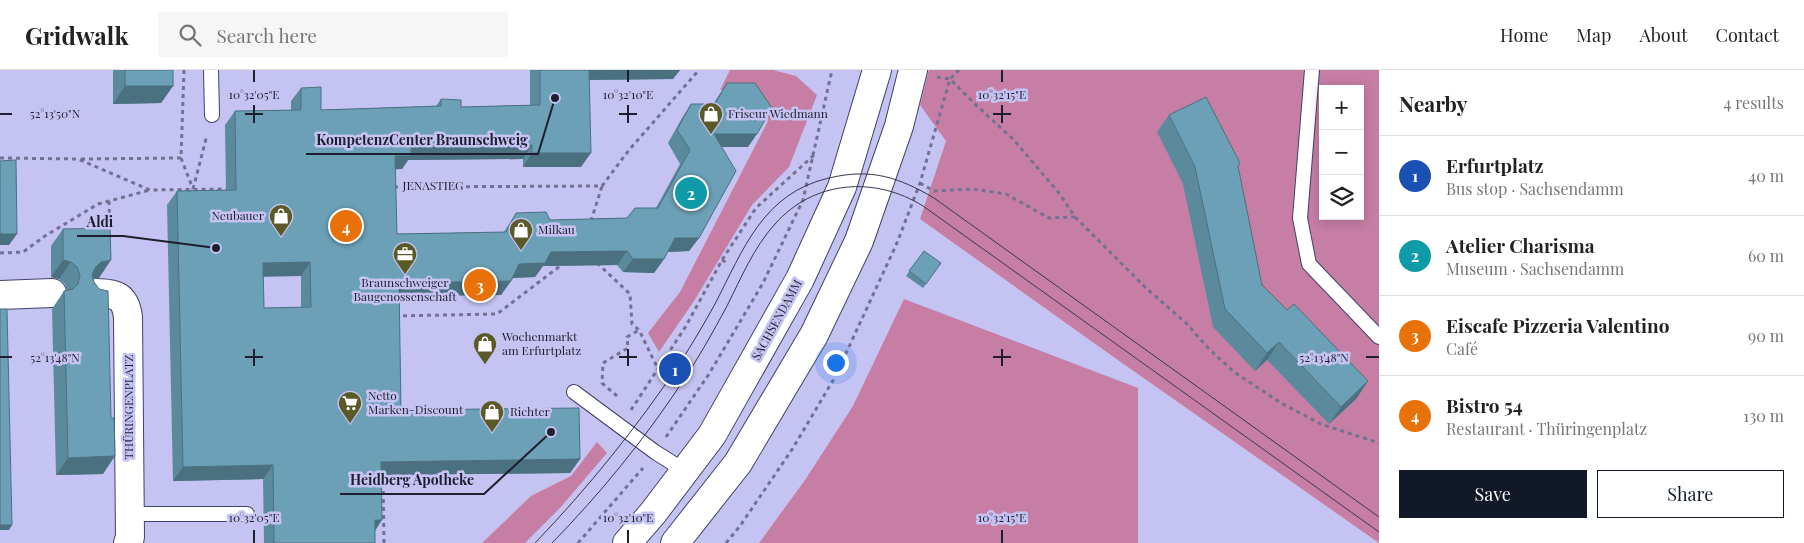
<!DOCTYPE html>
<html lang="en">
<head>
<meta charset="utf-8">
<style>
	body { margin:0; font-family:"Playfair Display",serif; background:#f6f6f6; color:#222 }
	.controls { position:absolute; right:15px; top:15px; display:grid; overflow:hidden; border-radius:0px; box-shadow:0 2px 12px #0003 }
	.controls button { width:45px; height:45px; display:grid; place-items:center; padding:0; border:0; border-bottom:1px solid #e0e0e0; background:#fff; color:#222; font:25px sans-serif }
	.you { position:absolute; left:835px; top:292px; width:18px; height:18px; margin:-12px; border:4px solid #fff; border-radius:50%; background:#1a73e8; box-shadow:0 0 0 8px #1a73e833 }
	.badge { display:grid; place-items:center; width:32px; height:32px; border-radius:50%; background:#111827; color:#fff; font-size:16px; font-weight:700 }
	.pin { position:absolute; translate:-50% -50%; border:2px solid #fff; box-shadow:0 1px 5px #0006 }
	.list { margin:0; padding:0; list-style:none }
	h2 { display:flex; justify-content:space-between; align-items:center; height:65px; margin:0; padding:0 20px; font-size:21px }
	h2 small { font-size:16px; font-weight:400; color:#767676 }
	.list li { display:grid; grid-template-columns:32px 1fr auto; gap:15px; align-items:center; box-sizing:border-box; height:80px; padding:0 20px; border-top:1px solid #e0e0e0 }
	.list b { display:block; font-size:19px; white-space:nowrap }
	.list p { margin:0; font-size:16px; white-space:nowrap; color:#767676 }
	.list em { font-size:16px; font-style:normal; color:#767676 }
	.actions { display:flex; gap:10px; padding:15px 20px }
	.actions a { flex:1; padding:11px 0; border:1px solid #111827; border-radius:0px; text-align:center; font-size:18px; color:#111827 }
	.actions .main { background:#111827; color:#fff }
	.icon { flex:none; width:28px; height:28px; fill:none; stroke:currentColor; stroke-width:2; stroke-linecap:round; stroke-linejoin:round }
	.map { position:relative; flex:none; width:1379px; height:473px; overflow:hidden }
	header { display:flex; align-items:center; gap:30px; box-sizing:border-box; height:70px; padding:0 25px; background:#fff; border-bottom:1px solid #e0e0e0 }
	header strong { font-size:24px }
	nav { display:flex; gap:28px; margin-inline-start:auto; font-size:18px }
	.search { width:350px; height:45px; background:#f6f6f6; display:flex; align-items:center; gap:12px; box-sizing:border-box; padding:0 18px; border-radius:0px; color:#767676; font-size:19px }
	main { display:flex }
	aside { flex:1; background:#fff }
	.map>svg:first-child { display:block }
	.green { fill:#c77ea5; fill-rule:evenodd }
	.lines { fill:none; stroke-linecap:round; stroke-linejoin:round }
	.lane-casing { stroke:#444168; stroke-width:16 }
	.street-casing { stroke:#444168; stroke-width:30 }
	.secondary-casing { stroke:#444168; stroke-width:30 }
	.path { stroke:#727191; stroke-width:3; stroke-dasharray:4 4; stroke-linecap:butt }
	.lane { stroke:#fff; stroke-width:14 }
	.street { stroke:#fff; stroke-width:28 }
	.secondary { stroke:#fff; stroke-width:28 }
	.tram { stroke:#37364c; stroke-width:1 }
	.wall { fill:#5c8a9d; fill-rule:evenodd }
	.shaded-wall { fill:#4b707f }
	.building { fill:#6ba0b6; stroke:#4b707f; fill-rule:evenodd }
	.ticks { fill:none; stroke:#1f1e2f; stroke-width:2 }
	.labels { text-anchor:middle; stroke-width:5; stroke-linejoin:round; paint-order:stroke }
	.poi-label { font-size:12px; fill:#1f1e2f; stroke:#c5c3f2; text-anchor:start }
	.street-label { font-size:12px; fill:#1f1e2f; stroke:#c5c3f2 }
	.ticks-label { font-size:12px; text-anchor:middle; fill:#1f1e2f; stroke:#c5c3f2; stroke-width:5; stroke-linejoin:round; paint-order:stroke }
	.leader { fill:none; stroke:#1f1e2f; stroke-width:2 }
	.callout-dot { fill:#1f1e2f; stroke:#c5c3f2; stroke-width:2 }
	.callout-label { font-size:14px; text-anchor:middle; font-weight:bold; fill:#1f1e2f; stroke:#c5c3f2; stroke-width:5; stroke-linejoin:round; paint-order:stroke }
</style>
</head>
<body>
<header>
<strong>Gridwalk</strong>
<div class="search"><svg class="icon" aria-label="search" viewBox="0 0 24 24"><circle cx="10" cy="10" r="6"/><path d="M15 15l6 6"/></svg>Search here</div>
<nav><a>Home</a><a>Map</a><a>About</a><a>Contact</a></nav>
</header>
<main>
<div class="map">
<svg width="1379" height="473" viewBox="0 0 1379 473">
	<rect width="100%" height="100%" fill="#c5c3f2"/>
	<g class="green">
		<polygon points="730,0 773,0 796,6 817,25 789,97 752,135 694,231 659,282 648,263 680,222 768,51 749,20 720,20"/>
		<path d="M929,0H1379V473L1115,288L920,149L946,71L920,35ZM1323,19H1360V146H1323Z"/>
		<polygon points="904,229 1138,318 1138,473 759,473 805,410 853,336"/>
		<polygon points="597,372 607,383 560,438 525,473 482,473 531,426 571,406"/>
	</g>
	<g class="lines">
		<g class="lane-casing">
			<g id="lane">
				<polyline points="211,0 212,45"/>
				<polyline points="1312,0 1300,148 1309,194 1379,267"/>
				<polyline points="574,322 655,382 685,401"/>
				<polyline points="130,444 247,444"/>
			</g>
		</g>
		<g class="street-casing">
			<g id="street">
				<path d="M96,223C116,224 125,225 128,247L130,467L128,473"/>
				<polyline points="0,225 52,223"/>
			</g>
		</g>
		<g class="secondary-casing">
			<g id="secondary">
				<polyline points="627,473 653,443 712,365 800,209 842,117 877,0"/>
				<polyline points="675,473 738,393 814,265 859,171 899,56 913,0"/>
			</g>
		</g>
		<g class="path">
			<polyline points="937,7 950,9 978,37 1013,69 1059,123 1075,147 1147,219 1186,253 1209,279 1234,302 1281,333 1321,354 1379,373"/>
			<polyline points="0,88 78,89 150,120 230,119"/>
			<polyline points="181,88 193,119"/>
			<polyline points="81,89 181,88 184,0"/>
			<polyline points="920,113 934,121 973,119 1006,124 1049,148 1075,147"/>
			<polyline points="394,117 602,116 629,80 699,0"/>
			<polyline points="193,119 207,65"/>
			<polyline points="109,131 110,160"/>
			<polyline points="591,151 602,116"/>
			<polyline points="0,183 23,182 45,166 98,134 150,120"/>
			<polyline points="722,190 727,193"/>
			<polyline points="597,193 630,224 632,254 639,260 658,299"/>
			<polyline points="395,246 497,244 564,193"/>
			<polyline points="617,326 602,313 603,293 628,278 627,267 639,260"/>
			<polyline points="631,340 686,256 722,190 756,138 814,85"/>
			<polyline points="666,367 709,304 763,213 803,130 832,0"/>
			<polyline points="383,405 384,473"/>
			<polyline points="578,473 643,398"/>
			<polyline points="726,473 740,456 793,378 835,307 897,173 920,113 950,9 959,0"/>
		</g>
		<use href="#lane" class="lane"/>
		<use href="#street" class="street"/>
		<use href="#secondary" class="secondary"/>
		<g class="tram">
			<path d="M535,473C588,418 637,357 680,293C692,274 704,254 715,234C743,180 763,123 829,108C871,98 898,107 934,128L1379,447"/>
			<path d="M552,473C600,424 643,371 681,314C698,289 713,262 727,236C741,208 754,177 775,154C814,110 875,106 923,136L1379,462"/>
		</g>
	</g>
	<g class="wall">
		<polygon points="113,0 173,0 173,16 161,33 113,34"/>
		<path d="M530,0H680L673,9L589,10L581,97H523V89L408,90L402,99H395L397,164L504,162L516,143L550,150L627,148L656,138L680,94L668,73L682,48L691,34H713L727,13L748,77H722L699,168L689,181L668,182L664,189L654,203L623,202L617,195L543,196L535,207L513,208L501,225L399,226L401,340L580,389L570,403L382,405L375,460V473H264L263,409L173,411L167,135L177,121L226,120L225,55L235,41L291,40V31L301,18L321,40L436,36L441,29L461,37L530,35ZM263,206H301V237L264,238Z"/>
		<polygon points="1169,45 1238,97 1262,215 1287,240 1368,311 1356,329 1329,354 1267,290 1255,301 1213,257 1183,114 1157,62"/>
		<polygon points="63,159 99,208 93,209 103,404 56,405 52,239 64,221 67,221 65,214 59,209 51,207 51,176"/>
		<polygon points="924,181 941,193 923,218 906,206"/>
	</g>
	<g class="shaded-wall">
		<polygon points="586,0 680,0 673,9 579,10"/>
		<polygon points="125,16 173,16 161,33 113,34"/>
		<polygon points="714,64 757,64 748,77 704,77"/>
		<polygon points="532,75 523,89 408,90 402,99 385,100 395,86 411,76"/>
		<polygon points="532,83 591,83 581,97 523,97"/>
		<polygon points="0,164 17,164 9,175 0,175"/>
		<polygon points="675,168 699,168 689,181 665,182"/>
		<polygon points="627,181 617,195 543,196 535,207 510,208 519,194 551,182"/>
		<polygon points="633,189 664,189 654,203 623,202"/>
		<polygon points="63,190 71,192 59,209 51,207"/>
		<polygon points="111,190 99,208 89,209 95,198 101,192"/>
		<polygon points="310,192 301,206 253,207 263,193"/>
		<polygon points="511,211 501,225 389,226 399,213"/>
		<polygon points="1279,272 1267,290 1255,301 1267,283"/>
		<polygon points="1368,311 1356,329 1329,354 1341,337"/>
		<polygon points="115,386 103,404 56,405 68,388"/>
		<polygon points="580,389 570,403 372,405 381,392"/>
		<polygon points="273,395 263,409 173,411 183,397"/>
		<polygon points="375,450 382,450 373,464"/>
		<polygon points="0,455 12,455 9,460 0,460"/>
	</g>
	<g class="building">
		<rect x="125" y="0" width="48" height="16"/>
		<path d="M540,0H589L591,83H532V75L411,76V86H395L397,164L506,162L516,143L546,142L550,150L627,148L635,138H658L690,80L677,60L691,34H715L727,13H755L772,38L757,64H714L736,101L699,168H675L664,189H633L627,181L551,182L545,193L519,194L511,211L399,213L401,340L579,338L580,389L381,392L382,450H375V473H274L273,395L183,397L177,121L236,120L235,41L301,40V18L321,17V40L441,36V29L461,30V37L540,35ZM310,192L311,237L264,238L263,193Z"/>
		<polygon points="1206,27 1240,93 1238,96 1262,215 1287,240 1294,234 1368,311 1341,337 1279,272 1267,283 1225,239 1195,97 1169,45"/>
		<polygon points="16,90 17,164 0,164 0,91"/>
		<polygon points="110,158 111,190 101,192 95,198 92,205 94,212 99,219 108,221 111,348 114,348 115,386 68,388 64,221 73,219 78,214 80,206 77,197 71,192 63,190 63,159"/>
		<polygon points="924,181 941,193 926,214 909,201"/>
		<polygon points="0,239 7,239 12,455 0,455"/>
	</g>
	<path class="ticks" d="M254,0V12M628,0V12M1002,0V12M254,35V53M628,35V53M1002,35V53M0,44H12M245,44H263M619,44H637M993,44H1011M254,279V296M628,279V296M1002,279V296M0,287H12M245,287H263M619,287H637M993,287H1011M1366,287H1379M254,460V473M628,460V473M1002,460V473"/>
	<defs>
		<g id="shop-pin" transform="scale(1.25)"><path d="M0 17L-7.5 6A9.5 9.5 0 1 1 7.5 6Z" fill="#5b5925" stroke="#c5c3f2"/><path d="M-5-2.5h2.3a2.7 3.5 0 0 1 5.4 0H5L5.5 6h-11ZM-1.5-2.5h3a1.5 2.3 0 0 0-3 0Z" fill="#fff"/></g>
		<g id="office-pin" transform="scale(1.25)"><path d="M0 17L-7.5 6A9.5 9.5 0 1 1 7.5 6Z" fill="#5b5925" stroke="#c5c3f2"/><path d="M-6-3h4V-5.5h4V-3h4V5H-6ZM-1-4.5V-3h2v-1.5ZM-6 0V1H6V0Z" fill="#fff"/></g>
		<g id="supermarket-pin" transform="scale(1.25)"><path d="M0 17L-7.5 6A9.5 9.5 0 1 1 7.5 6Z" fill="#5b5925" stroke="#c5c3f2"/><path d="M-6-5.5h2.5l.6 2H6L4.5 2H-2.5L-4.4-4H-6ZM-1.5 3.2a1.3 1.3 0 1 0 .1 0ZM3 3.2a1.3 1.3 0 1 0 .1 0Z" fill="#fff"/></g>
	</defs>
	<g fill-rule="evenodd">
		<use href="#shop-pin" x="711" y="44"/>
		<use href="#shop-pin" x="281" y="146"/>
		<use href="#shop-pin" x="521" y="160"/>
		<use href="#office-pin" x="405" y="184"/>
		<use href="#shop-pin" x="485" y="274"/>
		<use href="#supermarket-pin" x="350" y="333"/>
		<use href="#shop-pin" x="492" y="342"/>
	</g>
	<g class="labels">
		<g class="poi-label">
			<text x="728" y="48">Friseur Wiedmann</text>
			<text x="264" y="150" text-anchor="end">Neubauer</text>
			<text x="538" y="164">Milkau</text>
			<text x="405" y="217" text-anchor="middle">Braunschweiger<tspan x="405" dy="14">Baugenossenschaft</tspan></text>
			<text x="502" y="271">Wochenmarkt<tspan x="502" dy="14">am Erfurtplatz</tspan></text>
			<text x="368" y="330">Netto<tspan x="368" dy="14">Marken-Discount</tspan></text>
			<text x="510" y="346">Richter</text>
		</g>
		<g class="street-label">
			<text x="433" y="120">JENASTIEG</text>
			<text transform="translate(777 250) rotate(-61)" y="4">SACHSENDAMM</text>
			<text transform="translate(129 337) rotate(-90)" y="4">THÜRINGENPLATZ</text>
		</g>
	</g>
	<g class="ticks-label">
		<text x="254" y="29">10°32'05"E</text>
		<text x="628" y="29">10°32'10"E</text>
		<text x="1002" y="29">10°32'15"E</text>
		<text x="55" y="48">52°13'50"N</text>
		<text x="55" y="292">52°13'48"N</text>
		<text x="1324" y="292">52°13'48"N</text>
		<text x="254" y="452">10°32'05"E</text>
		<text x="628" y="452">10°32'10"E</text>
		<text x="1002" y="452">10°32'15"E</text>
	</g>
	<path class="leader" d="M555 28L538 84H306M216 178L123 166H77M551 362L484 424H340"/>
	<g class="callout-dot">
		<circle cx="555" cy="28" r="5"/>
		<circle cx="216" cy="178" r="5"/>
		<circle cx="551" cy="362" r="5"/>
	</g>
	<g class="callout-label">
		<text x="422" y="75">KompetenzCenter Braunschweig</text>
		<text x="100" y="157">Aldi</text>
		<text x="412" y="415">Heidberg Apotheke</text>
	</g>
</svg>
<div class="controls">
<button>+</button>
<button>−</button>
<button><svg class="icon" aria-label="layers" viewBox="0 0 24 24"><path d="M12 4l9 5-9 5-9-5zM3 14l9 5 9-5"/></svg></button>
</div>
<div class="you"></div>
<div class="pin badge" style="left:675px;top:299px;background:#1a4fb4">1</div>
<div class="pin badge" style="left:691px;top:123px;background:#0f9aa8">2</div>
<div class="pin badge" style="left:480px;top:215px;background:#e8710a">3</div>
<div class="pin badge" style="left:346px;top:156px;background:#e8710a">4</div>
</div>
<aside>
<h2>Nearby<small>4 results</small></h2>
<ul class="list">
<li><span class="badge" style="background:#1a4fb4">1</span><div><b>Erfurtplatz</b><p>Bus stop · Sachsendamm</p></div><em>40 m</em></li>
<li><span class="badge" style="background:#0f9aa8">2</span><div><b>Atelier Charisma</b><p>Museum · Sachsendamm</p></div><em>60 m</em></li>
<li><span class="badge" style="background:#e8710a">3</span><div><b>Eiscafe Pizzeria Valentino</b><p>Café</p></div><em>90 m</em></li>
<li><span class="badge" style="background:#e8710a">4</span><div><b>Bistro 54</b><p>Restaurant · Thüringenplatz</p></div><em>130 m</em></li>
</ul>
<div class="actions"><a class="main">Save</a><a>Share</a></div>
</aside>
</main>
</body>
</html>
